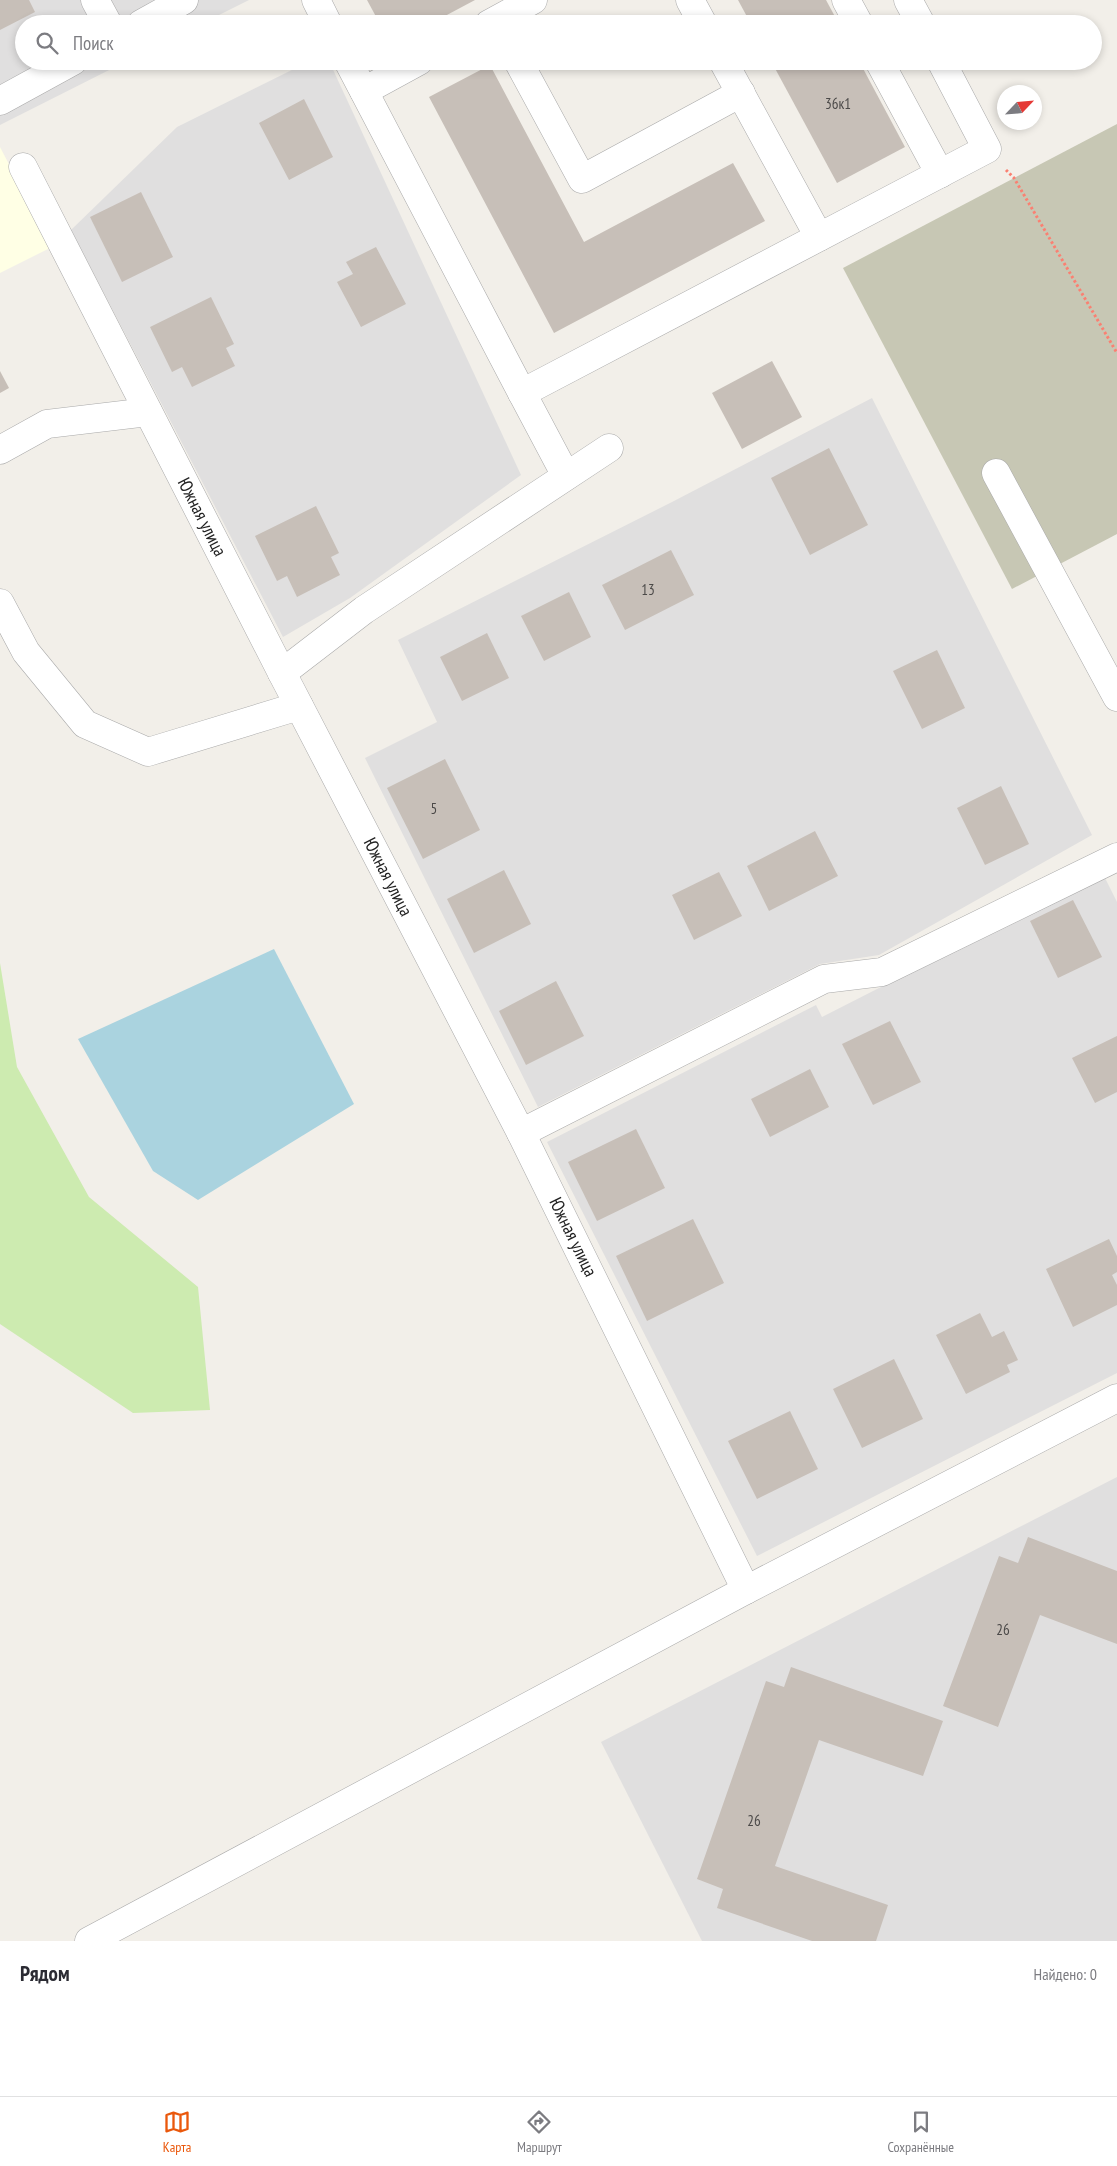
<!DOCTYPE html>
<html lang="ru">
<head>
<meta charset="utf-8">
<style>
	body { margin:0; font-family:"PT Sans Narrow",sans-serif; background:#f2f2f3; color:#2b2b33 }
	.compass { position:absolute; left:997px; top:85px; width:45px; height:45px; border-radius:50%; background:#fff; box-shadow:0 2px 8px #0003; rotate:64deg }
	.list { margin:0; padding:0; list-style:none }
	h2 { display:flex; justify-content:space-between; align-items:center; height:65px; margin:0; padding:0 20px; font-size:21px }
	h2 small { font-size:16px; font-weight:400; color:#7c7c81 }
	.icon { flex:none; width:28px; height:28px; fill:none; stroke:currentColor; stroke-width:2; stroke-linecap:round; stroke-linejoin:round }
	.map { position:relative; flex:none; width:1117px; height:1941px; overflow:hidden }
	.search { position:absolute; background:#fff; box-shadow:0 2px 8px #0003; left:15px; right:15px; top:15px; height:55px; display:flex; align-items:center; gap:12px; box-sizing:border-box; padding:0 18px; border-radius:28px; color:#7c7c81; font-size:19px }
	.sheet { height:155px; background:#fff }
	nav { display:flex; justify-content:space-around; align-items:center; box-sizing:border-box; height:70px; border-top:1px solid #e1e1e2; background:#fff; font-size:14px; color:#7c7c81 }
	nav a { display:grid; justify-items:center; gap:2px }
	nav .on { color:#ea580c }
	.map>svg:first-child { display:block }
	.residential { fill:#e0dfdf }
	.education { fill:#ffffe5 }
	.construction { fill:#c7c7b4 }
	.grass { fill:#cdebb0 }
	.water { fill:#aad3df }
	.building { fill:#c7bfb8 }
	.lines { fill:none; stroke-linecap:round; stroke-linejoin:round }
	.minor-casing { stroke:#a9a9a9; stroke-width:29 }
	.path { stroke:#fa8072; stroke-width:3; stroke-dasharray:2.5 2.5; stroke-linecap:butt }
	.minor { stroke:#fff; stroke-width:28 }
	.labels { text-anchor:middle; stroke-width:4.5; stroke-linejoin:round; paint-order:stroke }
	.number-label { font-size:15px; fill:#4b4948 }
	.street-label { font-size:18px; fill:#222; stroke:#fff }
</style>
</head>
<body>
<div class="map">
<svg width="1117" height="1941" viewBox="0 0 1117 1941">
	<rect width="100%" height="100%" fill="#f2efe9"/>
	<g class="residential">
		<polygon points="0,0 249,0 201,24 24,24 24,61 127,61 0,125"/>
		<polygon points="310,61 329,61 521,475 350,598 283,637 71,230 177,127"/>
		<polygon points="872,398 1092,835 879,955 820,964 538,1107 365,758 437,722 398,640 672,502"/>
		<polygon points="1103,874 1117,902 1117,1373 757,1556 547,1142 816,1005 822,1017"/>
		<polygon points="1117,1477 1117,1941 702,1941 601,1742"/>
	</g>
	<polygon class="education" points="0,147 52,247 0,273"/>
	<polygon class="construction" points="1117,124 1117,534 1012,589 843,268"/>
	<polygon class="grass" points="0,963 17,1067 89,1197 198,1287 210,1410 133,1413 0,1324"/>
	<polygon class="water" points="274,949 354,1104 198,1200 153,1171 78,1039"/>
	<g class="building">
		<polygon points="0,0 29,0 35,12 0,30"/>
		<polygon points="367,0 475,0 430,24 380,24"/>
		<polygon points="738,0 826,0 839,24 751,24"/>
		<polygon points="771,61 859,61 905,147 837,183"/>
		<polygon points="490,65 584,242 733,163 765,221 554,333 429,97"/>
		<polygon points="304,99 333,157 289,180 259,123"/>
		<polygon points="141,192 173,257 122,282 90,217"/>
		<polygon points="376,247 406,304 361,327 337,282 353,274 346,262"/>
		<polygon points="211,297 234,344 226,348 235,366 192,387 182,367 172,372 150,327"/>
		<polygon points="772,361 802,417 742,449 712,393"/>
		<polygon points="0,371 9,388 0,393"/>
		<polygon points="829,448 868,525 810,555 771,478"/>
		<polygon points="316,506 339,553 331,557 340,575 297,597 287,576 277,581 255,536"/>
		<polygon points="671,550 694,595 625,630 602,585"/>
		<polygon points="569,592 591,637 544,661 521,616"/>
		<polygon points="487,633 509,678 462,701 440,657"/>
		<polygon points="937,650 965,708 922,729 893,671"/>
		<polygon points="445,759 480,830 423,859 387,788"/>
		<polygon points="1001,786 1029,844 985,865 957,808"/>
		<polygon points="815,831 838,876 769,911 747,866"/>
		<polygon points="504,870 531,924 474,953 447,899"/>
		<polygon points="719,872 742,916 694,940 672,895"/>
		<polygon points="1073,900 1102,957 1058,978 1030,921"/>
		<polygon points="556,981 584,1036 526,1065 499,1011"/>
		<polygon points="890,1021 921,1082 873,1105 842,1044"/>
		<polygon points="1117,1036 1117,1092 1095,1103 1072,1058"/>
		<polygon points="810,1069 829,1107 770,1137 751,1099"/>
		<polygon points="636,1129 665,1188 597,1221 568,1162"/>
		<polygon points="693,1219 724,1283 647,1321 616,1256"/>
		<polygon points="1109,1239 1117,1256 1117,1272 1112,1275 1117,1285 1117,1305 1073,1327 1046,1269"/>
		<polygon points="980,1313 992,1337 1004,1331 1018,1360 1007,1365 1010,1372 966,1394 936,1335"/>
		<polygon points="894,1359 923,1419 862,1448 833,1389"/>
		<polygon points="790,1411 818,1469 757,1499 728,1441"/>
		<polygon points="1028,1537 1117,1571 1117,1644 1040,1615 998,1727 943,1706 999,1556 1018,1563"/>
		<polygon points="791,1667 943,1721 923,1776 819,1740 775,1866 888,1905 876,1941 812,1941 717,1908 723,1889 697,1879 766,1681 784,1687"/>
	</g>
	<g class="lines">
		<g class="minor-casing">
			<g id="minor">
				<polyline points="95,0 108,24"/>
				<polyline points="316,0 328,24"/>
				<polyline points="690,0 703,24"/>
				<polyline points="846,0 859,24"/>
				<polyline points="908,0 921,24"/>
				<polyline points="141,24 184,0"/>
				<polyline points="489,24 533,0"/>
				<polyline points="348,61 522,393 987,149 941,61"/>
				<polyline points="518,61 582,179 741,93"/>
				<polyline points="723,61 819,237"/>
				<polyline points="879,61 940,174"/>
				<polyline points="364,91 419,61"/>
				<polyline points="0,101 73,61"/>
				<polyline points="23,167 282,673 521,1133 746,1590"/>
				<polyline points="522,393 566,476"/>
				<polyline points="0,450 47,424 148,412"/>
				<polyline points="996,473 1117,697"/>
				<polyline points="0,603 26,652 85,724 148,752 299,706"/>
				<polyline points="282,673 364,610 609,448"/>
				<polyline points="521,1133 824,979 882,972 1117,857"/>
				<polyline points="89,1941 746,1590 1117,1398"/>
			</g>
		</g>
		<polyline class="path" points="1006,170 1014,178 1117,353"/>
		<use href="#minor" class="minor"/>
	</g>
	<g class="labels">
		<g class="number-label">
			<text x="838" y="109">36к1</text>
			<text x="648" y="595">13</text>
			<text x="434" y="814">5</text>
			<text x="1003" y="1635">26</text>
			<text x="754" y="1826">26</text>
		</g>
		<g class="street-label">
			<text transform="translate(202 517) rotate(63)" y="6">Южная улица</text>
			<text transform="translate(388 877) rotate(63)" y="6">Южная улица</text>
			<text transform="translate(573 1237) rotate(64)" y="6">Южная улица</text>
		</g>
	</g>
</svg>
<svg class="compass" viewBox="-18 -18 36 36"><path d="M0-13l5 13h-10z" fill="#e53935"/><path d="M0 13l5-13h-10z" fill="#7c7c81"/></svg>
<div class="search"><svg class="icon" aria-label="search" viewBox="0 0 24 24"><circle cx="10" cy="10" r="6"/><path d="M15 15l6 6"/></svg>Поиск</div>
</div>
<section class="sheet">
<h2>Рядом<small>Найдено: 0</small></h2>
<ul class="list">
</ul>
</section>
<nav>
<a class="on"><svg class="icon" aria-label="map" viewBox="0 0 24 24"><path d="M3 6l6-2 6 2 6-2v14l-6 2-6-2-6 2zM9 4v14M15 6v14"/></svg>Карта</a>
<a><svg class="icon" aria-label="directions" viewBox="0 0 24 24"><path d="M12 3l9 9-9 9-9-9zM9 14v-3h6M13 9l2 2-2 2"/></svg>Маршрут</a>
<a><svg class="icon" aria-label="saved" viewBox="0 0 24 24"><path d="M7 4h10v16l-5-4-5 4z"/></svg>Сохранённые</a>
</nav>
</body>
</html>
